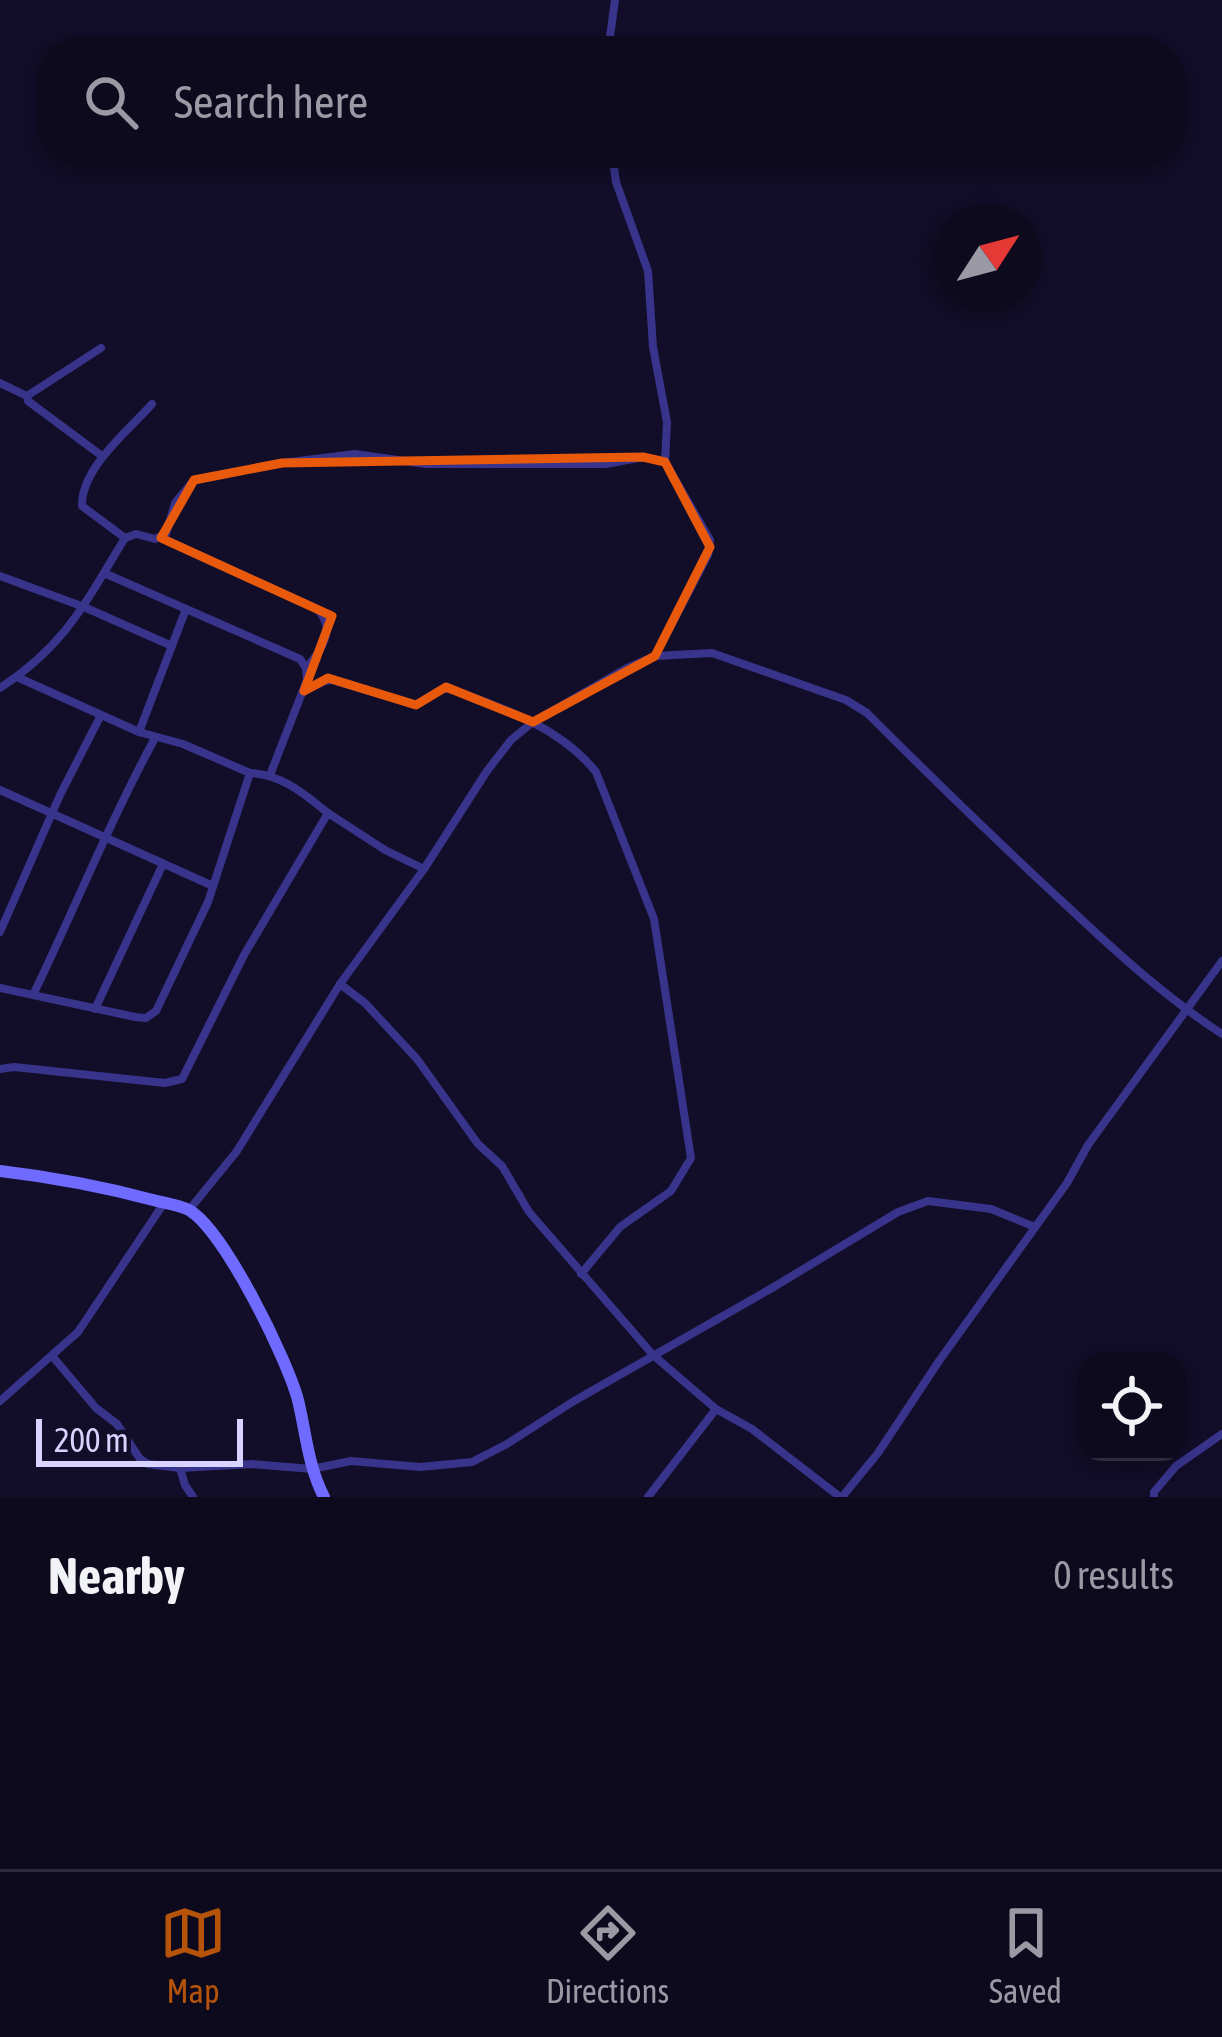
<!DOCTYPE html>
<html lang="en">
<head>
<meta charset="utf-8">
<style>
	body { margin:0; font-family:"Asap Condensed",sans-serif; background:#1c182b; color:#f1f3f6 }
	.controls { position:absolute; right:36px; bottom:36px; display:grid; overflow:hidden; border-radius:24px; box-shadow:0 6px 18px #0003 }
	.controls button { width:108px; height:108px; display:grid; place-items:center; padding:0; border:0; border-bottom:3px solid #2e2b3c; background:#0e0a1e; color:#f1f3f6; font:60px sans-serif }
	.compass { position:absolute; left:934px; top:204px; width:108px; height:108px; border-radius:50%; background:#0e0a1e; box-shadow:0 6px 18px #0003; rotate:54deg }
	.scale { position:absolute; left:36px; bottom:30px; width:207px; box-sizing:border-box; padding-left:12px; border:6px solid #d9d4ff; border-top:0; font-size:33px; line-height:42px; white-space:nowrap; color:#d9d4ff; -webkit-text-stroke:9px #120d28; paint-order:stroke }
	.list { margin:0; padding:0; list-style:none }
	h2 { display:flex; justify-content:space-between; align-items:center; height:156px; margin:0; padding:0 48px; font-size:51px }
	h2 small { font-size:39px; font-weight:400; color:#9b9aa4 }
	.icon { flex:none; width:66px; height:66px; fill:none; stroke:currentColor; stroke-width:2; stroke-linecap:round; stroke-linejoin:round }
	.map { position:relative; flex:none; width:1222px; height:1497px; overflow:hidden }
	.search { position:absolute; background:#0e0a1e; box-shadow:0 6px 18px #0003; left:36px; right:36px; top:36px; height:132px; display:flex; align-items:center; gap:30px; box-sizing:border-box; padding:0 42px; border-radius:48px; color:#9b9aa4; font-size:45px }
	.sheet { height:372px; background:#0e0a1e }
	nav { display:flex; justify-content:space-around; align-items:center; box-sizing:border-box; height:168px; border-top:3px solid #2e2b3c; background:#0e0a1e; font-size:33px; color:#9b9aa4 }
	nav a { display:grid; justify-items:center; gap:6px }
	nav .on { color:#b45309 }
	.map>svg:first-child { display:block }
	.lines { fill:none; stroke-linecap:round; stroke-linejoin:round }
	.street { stroke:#38348b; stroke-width:8 }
	.secondary { stroke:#706bff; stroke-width:12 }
	.marked { fill:none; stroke:#e8590c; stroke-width:9; stroke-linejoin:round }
</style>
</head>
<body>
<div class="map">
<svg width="1222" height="1497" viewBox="0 0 1222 1497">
	<rect width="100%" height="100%" fill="#120d28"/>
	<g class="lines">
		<g class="street">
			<polyline points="608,51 615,0"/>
			<polyline points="101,348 27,396 28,401 102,456"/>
			<polyline points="0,383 27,396"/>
			<path d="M125,538L82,506C81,468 128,431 152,404"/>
			<path d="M161,538L317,609C337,628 322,650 306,668"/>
			<polyline points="104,573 300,659 306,668 307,680 270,775"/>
			<polyline points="0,576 84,607 172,646"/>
			<path d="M655,656L712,653L846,700L867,713C932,778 998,842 1066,905C1115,951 1165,997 1222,1034"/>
			<polyline points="17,677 139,732 183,744 250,773"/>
			<path d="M0,688C66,645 85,603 125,538L136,534L155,539L166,534L175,503L194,480L282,463L355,454L426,464H606L643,457L665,462"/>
			<path d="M304,691L325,681L332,680L416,705L442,689H450C503,708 560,727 596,772L654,919L691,1158L671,1191L620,1227L581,1274"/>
			<polyline points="139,732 186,609"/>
			<polyline points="0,790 213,886"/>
			<polyline points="0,932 60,795 101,715"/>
			<polyline points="340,984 365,1003 417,1059 478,1144 502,1166 529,1212 653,1355 716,1409 752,1429 840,1497"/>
			<path d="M0,988L135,1017L146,1018L156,1011L208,902L250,773C283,775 304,794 328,813"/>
			<path d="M34,993C75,908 110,821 155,738"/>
			<polyline points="95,1009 163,864"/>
			<polyline points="0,1069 14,1067 165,1083 182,1079 244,955 328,813 385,850 424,869"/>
			<polyline points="189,1210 237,1151 340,984 424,869 487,771 511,740 533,722 627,668 655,656 708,555 710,540 665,462 667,422 653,347 648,271 616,182 612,153"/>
			<polyline points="53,1357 96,1408 117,1424 140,1459 148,1464 180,1468 252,1464 312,1469 351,1461 420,1467 472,1462 507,1444 574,1401 772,1288 898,1212 928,1201 991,1209 1035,1227"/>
			<polyline points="0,1401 78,1332 164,1203"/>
			<polyline points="180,1468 185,1485 193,1497"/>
			<polyline points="648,1497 716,1409"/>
			<polyline points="842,1497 878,1453 939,1361 1067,1183 1088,1145 1222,961"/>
			<polyline points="1154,1497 1154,1492 1176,1466 1222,1434"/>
		</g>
		<path class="secondary" d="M0,1171C51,1177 104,1187 153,1200C164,1203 179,1205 189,1210C224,1230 287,1359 298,1400C306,1433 308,1466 324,1497"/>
	</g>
	<path class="marked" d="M643,457L665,462L710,547L655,656L533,722L446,687L416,705L328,678L304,691L332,616L161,538L194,480L282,463Z"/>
</svg>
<div class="controls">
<button><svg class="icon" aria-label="locate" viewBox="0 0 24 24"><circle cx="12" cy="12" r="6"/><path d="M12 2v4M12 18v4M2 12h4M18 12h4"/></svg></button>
</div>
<svg class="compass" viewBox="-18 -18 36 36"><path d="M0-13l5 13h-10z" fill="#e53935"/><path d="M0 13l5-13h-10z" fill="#9b9aa4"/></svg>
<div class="scale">200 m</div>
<div class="search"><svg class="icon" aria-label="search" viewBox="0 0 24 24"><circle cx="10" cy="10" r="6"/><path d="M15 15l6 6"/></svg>Search here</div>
</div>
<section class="sheet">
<h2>Nearby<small>0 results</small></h2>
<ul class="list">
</ul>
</section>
<nav>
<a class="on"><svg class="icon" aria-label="map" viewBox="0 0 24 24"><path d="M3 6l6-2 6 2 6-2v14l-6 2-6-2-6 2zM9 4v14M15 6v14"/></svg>Map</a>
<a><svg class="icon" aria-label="directions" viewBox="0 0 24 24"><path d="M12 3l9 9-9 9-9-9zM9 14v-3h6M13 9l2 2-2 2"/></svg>Directions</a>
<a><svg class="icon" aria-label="saved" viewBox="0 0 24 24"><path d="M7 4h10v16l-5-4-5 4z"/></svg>Saved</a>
</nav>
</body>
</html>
